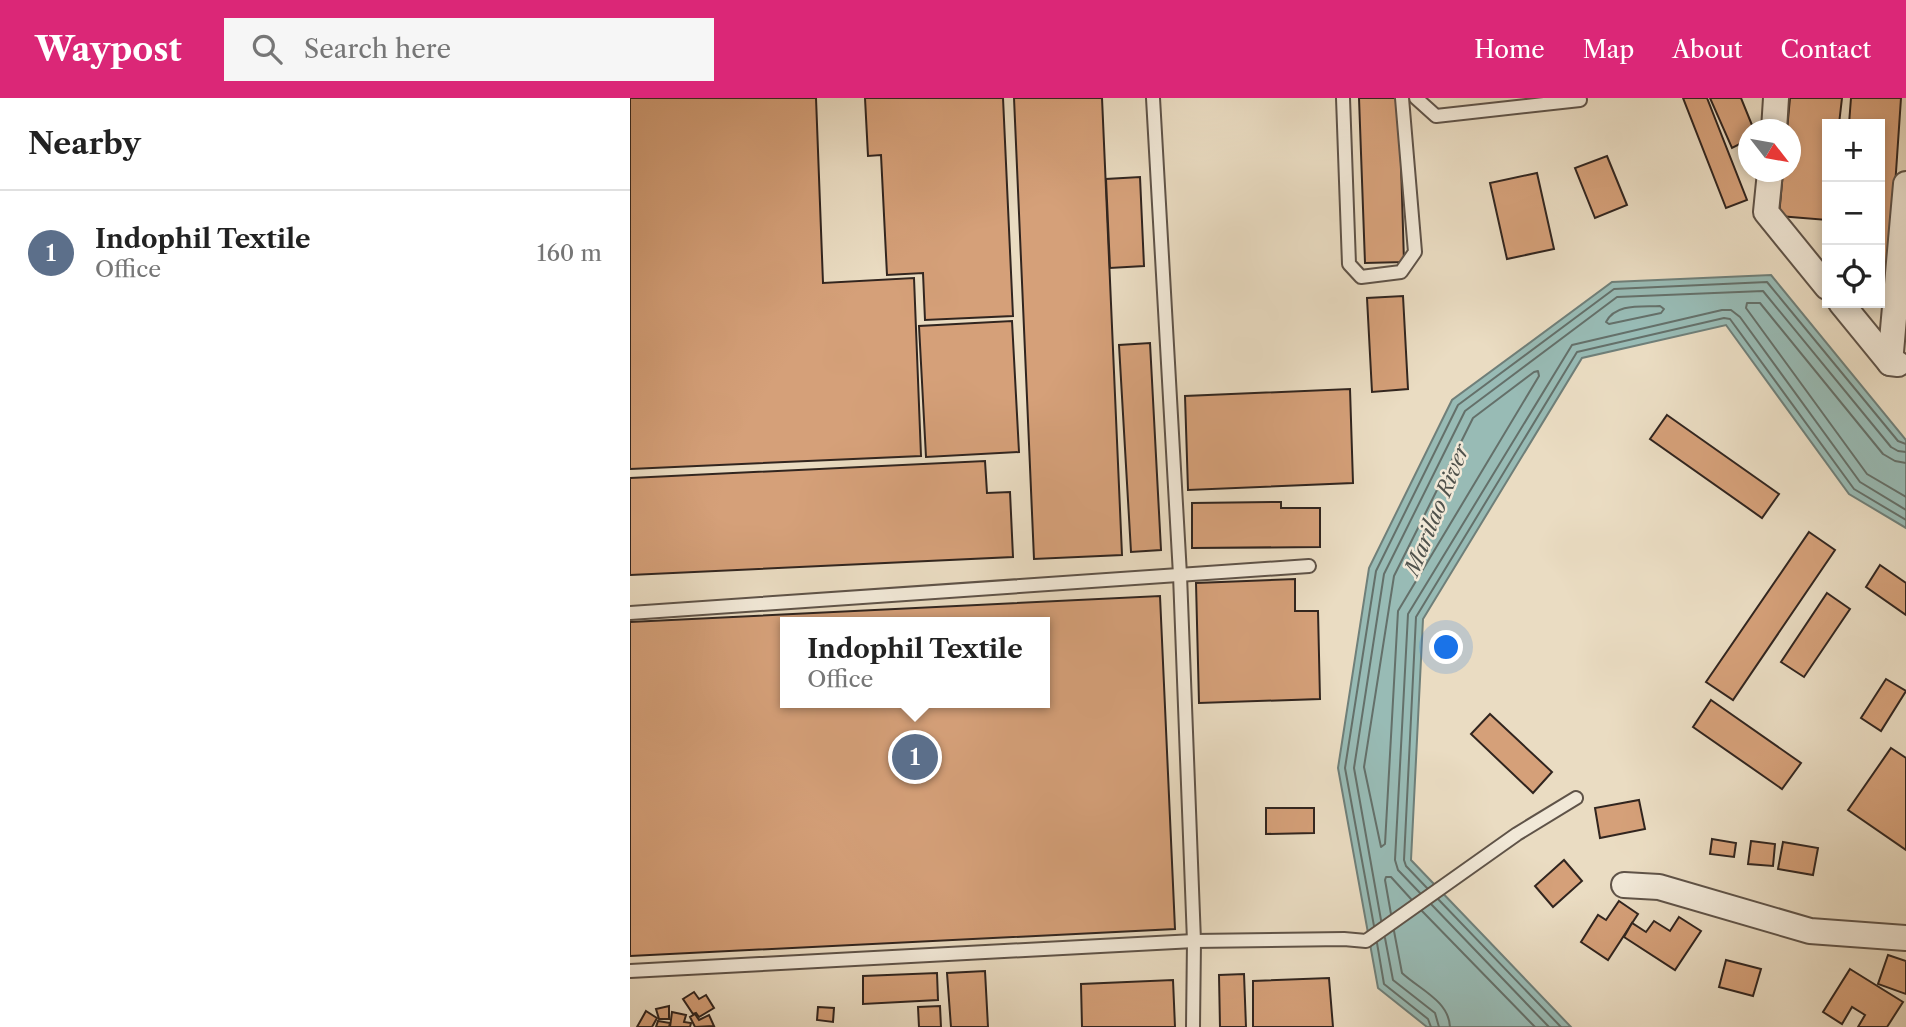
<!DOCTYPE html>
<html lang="en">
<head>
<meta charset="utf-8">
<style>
	body { margin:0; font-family:"Libre Caslon Text",serif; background:#f6f6f6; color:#222 }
	.controls { position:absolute; right:21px; top:21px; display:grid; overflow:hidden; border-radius:0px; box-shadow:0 4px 10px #0003 }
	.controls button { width:63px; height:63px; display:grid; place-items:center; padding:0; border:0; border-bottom:2px solid #e0e0e0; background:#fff; color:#222; font:35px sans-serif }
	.compass { position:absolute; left:1108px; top:21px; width:63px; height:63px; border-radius:50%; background:#fff; box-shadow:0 4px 10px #0003; rotate:121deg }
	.you { position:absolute; left:817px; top:550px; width:24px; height:24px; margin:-18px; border:5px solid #fff; border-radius:50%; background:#1a73e8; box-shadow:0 0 0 10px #1a73e833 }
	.badge { display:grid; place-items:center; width:46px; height:46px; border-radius:50%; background:#db2777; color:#fff; font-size:23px; font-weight:700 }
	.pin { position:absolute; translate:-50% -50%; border:4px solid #fff; box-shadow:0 2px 7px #0006 }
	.popup { position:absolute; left:150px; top:519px; width:270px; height:91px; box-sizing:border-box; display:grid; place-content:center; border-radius:0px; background:#fff; filter:drop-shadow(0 2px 5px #0005); font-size:23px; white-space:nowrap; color:#767676 }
	.popup b { font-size:26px; color:#222 }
	.popup::after { content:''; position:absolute; left:50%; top:100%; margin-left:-14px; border:14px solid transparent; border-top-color:#fff }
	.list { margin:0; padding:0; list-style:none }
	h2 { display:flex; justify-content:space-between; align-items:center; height:91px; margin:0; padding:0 28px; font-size:30px }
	h2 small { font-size:23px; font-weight:400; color:#767676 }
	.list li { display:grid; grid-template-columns:46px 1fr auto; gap:21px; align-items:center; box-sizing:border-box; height:126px; padding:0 28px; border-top:2px solid #e0e0e0 }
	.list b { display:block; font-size:26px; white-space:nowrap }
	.list p { margin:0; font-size:23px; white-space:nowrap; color:#767676 }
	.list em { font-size:23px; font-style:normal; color:#767676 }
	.icon { flex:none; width:38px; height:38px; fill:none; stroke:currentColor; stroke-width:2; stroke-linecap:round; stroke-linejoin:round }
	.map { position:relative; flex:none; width:1276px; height:929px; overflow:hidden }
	header { display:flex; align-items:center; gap:42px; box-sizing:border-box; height:98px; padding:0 35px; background:#db2777; color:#fff }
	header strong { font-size:33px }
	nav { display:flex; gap:38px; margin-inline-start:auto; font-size:24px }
	.search { width:490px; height:63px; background:#f6f6f6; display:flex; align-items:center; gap:18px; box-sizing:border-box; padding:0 24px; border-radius:0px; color:#767676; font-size:26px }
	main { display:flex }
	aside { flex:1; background:#fff }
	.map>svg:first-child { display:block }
	.water { fill:#98bbb5; stroke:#6f7f79; stroke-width:2 }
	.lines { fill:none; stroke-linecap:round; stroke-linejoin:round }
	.shore { stroke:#64706a; stroke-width:2 }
	.building { fill:#d5a079; stroke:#31251f; stroke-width:2; fill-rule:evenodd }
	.service-casing { stroke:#5f5348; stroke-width:16 }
	.minor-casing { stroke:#5f5348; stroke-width:28 }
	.service { stroke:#f1e8d7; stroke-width:12 }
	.minor { stroke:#f1e8d7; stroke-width:24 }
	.labels { text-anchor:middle; stroke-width:5; stroke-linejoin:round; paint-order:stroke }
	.water-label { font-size:21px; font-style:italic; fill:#50524c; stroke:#f1e8d7 }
</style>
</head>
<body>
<header>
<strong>Waypost</strong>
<div class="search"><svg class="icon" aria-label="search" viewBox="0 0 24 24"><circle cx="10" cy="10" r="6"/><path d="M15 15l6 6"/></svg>Search here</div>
<nav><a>Home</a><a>Map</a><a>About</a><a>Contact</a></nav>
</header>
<main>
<aside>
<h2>Nearby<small></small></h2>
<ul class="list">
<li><span class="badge" style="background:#5c6f8a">1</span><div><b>Indophil Textile</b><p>Office</p></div><em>160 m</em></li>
</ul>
</aside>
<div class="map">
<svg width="1276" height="929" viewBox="0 0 1276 929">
	<rect width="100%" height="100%" fill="#eadcc2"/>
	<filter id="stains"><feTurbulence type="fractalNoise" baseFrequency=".00286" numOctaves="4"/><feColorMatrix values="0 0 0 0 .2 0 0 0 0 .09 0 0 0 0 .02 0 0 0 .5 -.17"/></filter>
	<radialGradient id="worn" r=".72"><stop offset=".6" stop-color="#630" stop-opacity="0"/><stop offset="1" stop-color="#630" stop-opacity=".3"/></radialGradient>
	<polygon class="water" points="1141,177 1276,342 1276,430 1219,396 1096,227 952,260 793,521 781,762 941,929 797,929 748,890 708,670 739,470 822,302 982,184"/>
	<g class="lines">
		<g class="shore">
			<path d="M1030,208L1034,211L1031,215L979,226L976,224C986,205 1011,209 1030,208Z"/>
			<polygon points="908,273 909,278 768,513 755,746 751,749 734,669 764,478 843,320 904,274"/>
			<polyline points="1276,365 1265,363 1253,356 1130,205 1117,205 1116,210 1237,376 1276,399"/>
			<polyline points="797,790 776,768 774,762 786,519 947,254 1094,220 1100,221 1224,391 1276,422"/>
			<polyline points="790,795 768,772 765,762 778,516 942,247 1092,212 1101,212 1110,219 1230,384 1276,412"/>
			<polyline points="808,801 931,929"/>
			<polyline points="801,806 919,929"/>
			<polyline points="792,813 905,929"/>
			<polyline points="761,816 755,782 756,779 761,779 781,801"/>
			<polyline points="751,822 724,670 754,476 835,313 987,199 1133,193 1261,349 1268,353 1276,354"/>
			<polyline points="744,828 715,670 746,473 828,307 984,191 1137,184 1268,343 1276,346"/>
			<path d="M764,833L772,875C789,891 819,903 820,929"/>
			<polyline points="755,840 763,882 805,915 809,929"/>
			<polyline points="747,845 754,886 798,921 801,929"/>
		</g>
	</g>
	<g class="building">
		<polygon points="0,0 186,0 193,185 284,180 291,358 0,371"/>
		<polygon points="235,0 373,0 383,218 295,222 293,175 257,177 251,57 238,58"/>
		<polygon points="384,0 472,0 492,457 404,461"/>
		<polygon points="729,0 769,0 774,164 735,165"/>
		<polygon points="1053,0 1077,0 1117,102 1096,110"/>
		<polygon points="1080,0 1111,0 1124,32 1118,32 1118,42 1102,50"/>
		<polygon points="1160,0 1212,0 1209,26 1197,26 1197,122 1149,118 1153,74 1160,74 1160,32 1157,32"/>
		<polygon points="1221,0 1271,0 1257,207 1230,205 1250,205 1250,26 1219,26"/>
		<polygon points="977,58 997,107 965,120 945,70"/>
		<polygon points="907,75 924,151 877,161 860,85"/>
		<polygon points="510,79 514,168 480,170 476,81"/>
		<polygon points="773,198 778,291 742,294 737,200"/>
		<polygon points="382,223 389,354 296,359 289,228"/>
		<polygon points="520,245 531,452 501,454 489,247"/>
		<polygon points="720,291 723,385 558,392 555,298"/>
		<polygon points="1037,317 1149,396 1132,420 1020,341"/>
		<polygon points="355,363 357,395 380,394 383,459 0,477 0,380"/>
		<polygon points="651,404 651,410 690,410 690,449 562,450 562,405"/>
		<polygon points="1179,434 1205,452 1103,602 1076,584"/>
		<polygon points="1250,467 1276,485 1276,517 1236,489"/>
		<polygon points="665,481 665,513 688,513 690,601 569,605 566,485"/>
		<polygon points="1197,495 1220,511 1174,579 1151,564"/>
		<path d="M530,498L545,831L0,858V524ZM156,524H414V605H156Z"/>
		<polygon points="1256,581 1276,593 1251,633 1231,620"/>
		<polygon points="1081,602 1171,665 1152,691 1063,629"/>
		<polygon points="860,616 922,674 903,695 841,636"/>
		<polygon points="1261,650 1276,660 1276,752 1218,712"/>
		<polygon points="1009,702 1015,731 970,740 965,710"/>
		<polygon points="636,710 684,710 684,735 636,736"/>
		<polygon points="1082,741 1106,745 1104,759 1080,756"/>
		<polygon points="1121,743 1145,746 1143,768 1118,766"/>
		<polygon points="1153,744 1188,750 1183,777 1148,771"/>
		<polygon points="934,762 952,783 923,809 905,788"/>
		<polygon points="989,803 1008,816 978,862 951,844 968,817 976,822"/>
		<polygon points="1049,819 1071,833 1045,872 994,839 1002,825 1016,834 1024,823 1040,833"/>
		<polygon points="1258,857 1276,863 1276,896 1248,886"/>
		<polygon points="1096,862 1131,871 1123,898 1089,889"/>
		<polygon points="1220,871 1273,904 1257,929 1228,929 1235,917 1222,909 1212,926 1193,914"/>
		<polygon points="355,873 358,929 321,929 317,875"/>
		<polygon points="307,875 308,902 233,906 233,878"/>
		<polygon points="614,876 616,929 590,929 589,877"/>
		<polygon points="699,880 703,929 623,929 623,883"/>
		<polygon points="543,882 545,929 452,929 451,886"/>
		<polygon points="64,894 69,901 76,897 84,910 69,919 66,915 63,916 53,901"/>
		<polygon points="39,908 39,921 29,921 26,911"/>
		<polygon points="310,908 311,929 289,929 288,909"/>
		<polygon points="188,909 204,910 203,924 187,922"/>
		<polygon points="16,913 27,920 22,929 7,929"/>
		<polygon points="42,914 56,917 54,924 61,925 60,929 40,929"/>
		<polygon points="65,916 69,922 79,917 84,928 65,929 60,919"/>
		<polygon points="28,923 40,925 39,929 26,929"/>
	</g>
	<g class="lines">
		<g class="service-casing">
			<g id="service">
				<polyline points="523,0 550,477 564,843 563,929"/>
				<polyline points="713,0 719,166 731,179 771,174 785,154 772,0"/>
				<polyline points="786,0 806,18 950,2"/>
				<polyline points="0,515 679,468"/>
				<polyline points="0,873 564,843 714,841 736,843 887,736 946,700"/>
			</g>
		</g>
		<g class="minor-casing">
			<g id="minor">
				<polyline points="1144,32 1146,0"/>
				<polyline points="1140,74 1136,114 1197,189"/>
				<polyline points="1211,205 1260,265 1268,266"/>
				<polyline points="1260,265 1276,86"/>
				<polyline points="994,787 1029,789 1180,833 1276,840"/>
			</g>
		</g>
		<use href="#service" class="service"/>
		<use href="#minor" class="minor"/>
	</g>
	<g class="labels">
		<g class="water-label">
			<text transform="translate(807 412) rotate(-68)" y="7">Marilao River</text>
		</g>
	</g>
	<rect width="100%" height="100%" filter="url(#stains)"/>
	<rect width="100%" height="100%" fill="url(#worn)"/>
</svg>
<div class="controls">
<button>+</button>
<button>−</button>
<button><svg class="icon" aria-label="locate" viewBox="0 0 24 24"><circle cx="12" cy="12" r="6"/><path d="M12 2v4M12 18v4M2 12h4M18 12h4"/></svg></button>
</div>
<svg class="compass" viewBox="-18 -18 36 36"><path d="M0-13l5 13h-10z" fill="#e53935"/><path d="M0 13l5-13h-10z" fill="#767676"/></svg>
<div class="you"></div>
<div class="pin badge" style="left:285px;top:659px;background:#5c6f8a">1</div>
<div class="popup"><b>Indophil Textile</b>Office</div>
</div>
</main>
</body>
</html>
